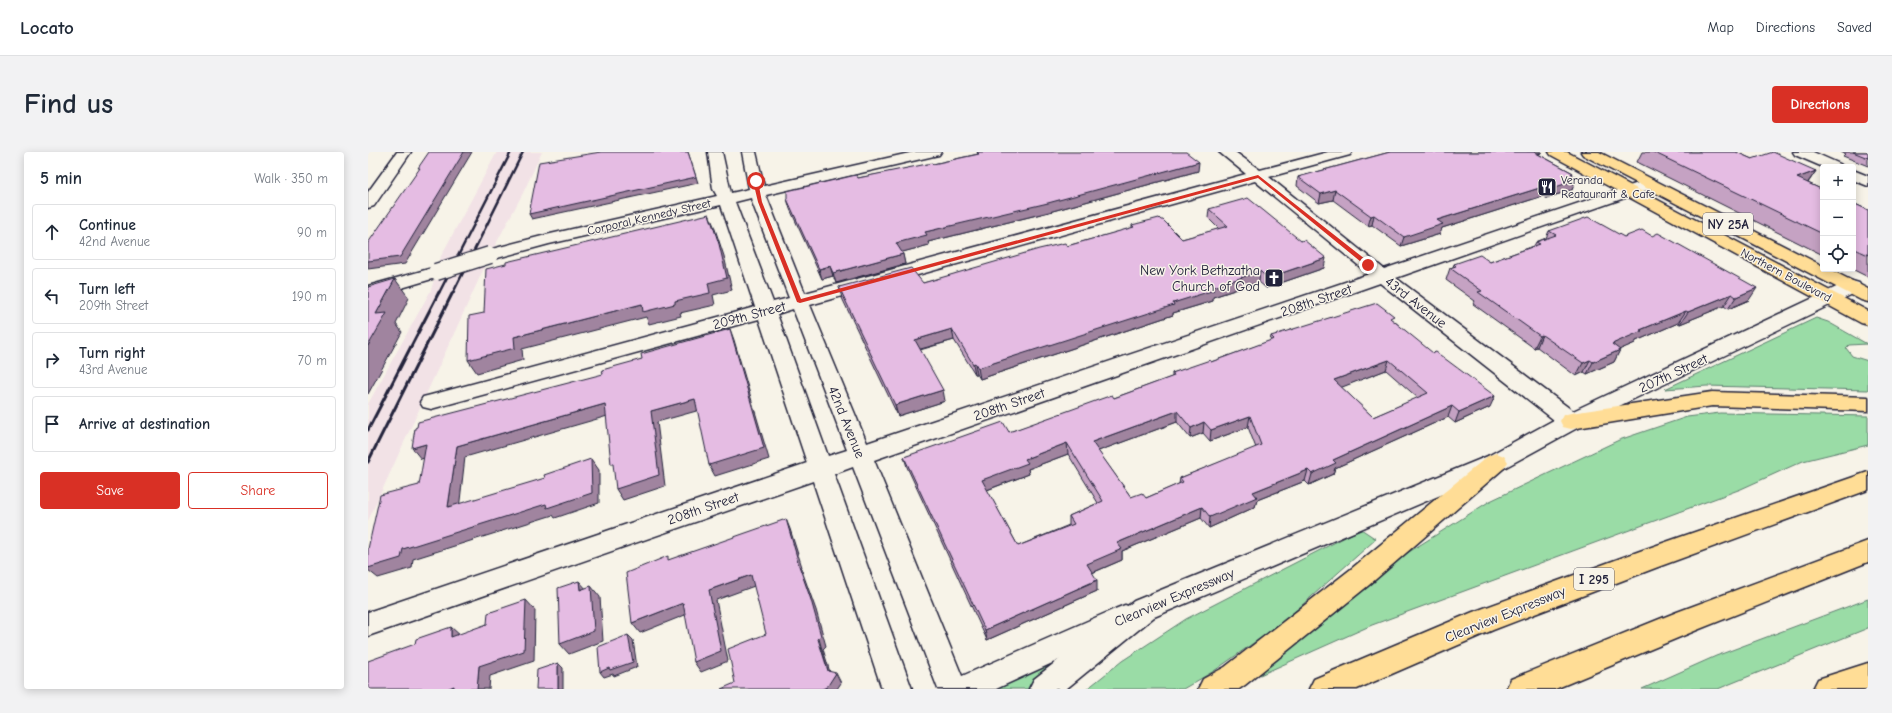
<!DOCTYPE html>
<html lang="en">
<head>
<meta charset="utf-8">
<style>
	body { margin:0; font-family:"Comic Neue",sans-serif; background:#f2f2f3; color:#1f2937 }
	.controls { position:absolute; right:12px; top:12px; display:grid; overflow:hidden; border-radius:4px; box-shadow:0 2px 10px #0003 }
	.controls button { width:36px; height:36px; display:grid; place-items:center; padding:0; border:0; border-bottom:1px solid #e0e1e3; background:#fff; color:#1f2937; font:20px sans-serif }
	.stop { position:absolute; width:12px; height:12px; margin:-9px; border:3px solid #d93025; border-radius:50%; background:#fff }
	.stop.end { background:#d93025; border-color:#fff; box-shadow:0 1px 4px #0008 }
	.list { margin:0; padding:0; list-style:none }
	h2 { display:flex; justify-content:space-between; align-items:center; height:52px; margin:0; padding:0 16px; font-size:17px }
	h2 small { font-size:13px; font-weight:400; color:#747a83 }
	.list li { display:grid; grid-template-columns:26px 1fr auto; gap:12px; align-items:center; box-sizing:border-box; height:56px; margin:0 8px 8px; padding:0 8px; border:1px solid #e0e1e3; border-radius:4px }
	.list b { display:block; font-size:15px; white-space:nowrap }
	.list p { margin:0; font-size:13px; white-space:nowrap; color:#747a83 }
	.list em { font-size:13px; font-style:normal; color:#747a83 }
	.actions { display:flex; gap:8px; padding:12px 16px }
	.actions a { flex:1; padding:9px 0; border:1px solid #d93025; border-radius:4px; text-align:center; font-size:14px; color:#d93025 }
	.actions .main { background:#d93025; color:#fff }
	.icon { flex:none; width:22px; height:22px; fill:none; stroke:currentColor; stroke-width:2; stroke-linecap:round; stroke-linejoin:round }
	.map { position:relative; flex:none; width:1500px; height:537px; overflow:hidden; border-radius:4px }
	header { display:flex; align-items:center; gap:24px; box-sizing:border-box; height:56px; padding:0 20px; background:#fff; border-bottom:1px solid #e0e1e3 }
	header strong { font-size:19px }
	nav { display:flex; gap:22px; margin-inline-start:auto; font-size:14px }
	.intro { display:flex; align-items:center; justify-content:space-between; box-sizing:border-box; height:96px; padding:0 24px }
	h1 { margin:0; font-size:28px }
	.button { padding:10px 18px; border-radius:4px; background:#d93025; color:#fff; font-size:14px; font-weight:700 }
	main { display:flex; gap:24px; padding:0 24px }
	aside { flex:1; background:#fff; border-radius:4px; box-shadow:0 2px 10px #0003 }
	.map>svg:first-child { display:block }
	.built { fill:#f2e2e6 }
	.green { fill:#9adca6; stroke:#5e7f70 }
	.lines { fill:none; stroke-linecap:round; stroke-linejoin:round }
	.street-casing { stroke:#22223b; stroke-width:3 }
	.secondary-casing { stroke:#22223b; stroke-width:3 }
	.primary-casing { stroke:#22223b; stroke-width:3 }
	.highway-casing { stroke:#22223b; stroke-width:3 }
	.street { fill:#f7f3e8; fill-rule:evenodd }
	.secondary { fill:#f7f3e8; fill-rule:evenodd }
	.primary { fill:#ffdd96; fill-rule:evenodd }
	.highway { fill:#ffdd96; fill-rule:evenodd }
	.rail-far1 { stroke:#22223b; stroke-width:2.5 }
	.rail { stroke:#22223b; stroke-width:3 }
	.street-bridge-casing { stroke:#22223b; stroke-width:19; stroke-linecap:butt }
	.street-bridge { stroke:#f7f3e8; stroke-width:16 }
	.wall { fill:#c5a2c3; stroke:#22223b; fill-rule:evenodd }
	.shaded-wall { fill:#a0849f; stroke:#22223b }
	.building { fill:#e5bce3; stroke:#22223b; fill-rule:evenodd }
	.route { fill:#d93025 }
	.labels { text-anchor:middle; stroke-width:3; stroke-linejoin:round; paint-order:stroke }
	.far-poi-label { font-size:12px; fill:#22223b; stroke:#f7f3e8; text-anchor:start }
	.far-street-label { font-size:12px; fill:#22223b; stroke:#f7f3e8 }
	.shield { fill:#f7f3e8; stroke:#62616f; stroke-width:1 }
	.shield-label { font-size:13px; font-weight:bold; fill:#22223b }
	.poi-label { font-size:14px; fill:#22223b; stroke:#f7f3e8; text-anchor:end }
	.street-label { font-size:14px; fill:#22223b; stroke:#f7f3e8 }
</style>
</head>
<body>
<header>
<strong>Locato</strong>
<nav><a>Map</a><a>Directions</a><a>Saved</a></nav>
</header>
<div class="intro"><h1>Find us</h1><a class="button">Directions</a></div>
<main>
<aside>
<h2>5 min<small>Walk · 350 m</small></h2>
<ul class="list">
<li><svg class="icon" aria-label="ahead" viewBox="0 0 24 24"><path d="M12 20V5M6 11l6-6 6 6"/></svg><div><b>Continue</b><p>42nd Avenue</p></div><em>90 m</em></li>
<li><svg class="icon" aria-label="left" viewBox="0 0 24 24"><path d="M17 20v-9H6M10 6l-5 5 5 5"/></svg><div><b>Turn left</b><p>209th Street</p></div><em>190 m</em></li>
<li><svg class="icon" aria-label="right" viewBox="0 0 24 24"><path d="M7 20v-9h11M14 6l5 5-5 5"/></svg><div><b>Turn right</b><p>43rd Avenue</p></div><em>70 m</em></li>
<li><svg class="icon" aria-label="arrive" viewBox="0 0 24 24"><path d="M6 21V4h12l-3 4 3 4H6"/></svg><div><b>Arrive at destination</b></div></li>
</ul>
<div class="actions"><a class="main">Save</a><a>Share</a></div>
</aside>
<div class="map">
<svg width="1500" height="537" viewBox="0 0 1500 537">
	<rect width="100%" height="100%" fill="#f7f3e8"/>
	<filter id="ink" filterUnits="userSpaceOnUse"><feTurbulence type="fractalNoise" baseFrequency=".025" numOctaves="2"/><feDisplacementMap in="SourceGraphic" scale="8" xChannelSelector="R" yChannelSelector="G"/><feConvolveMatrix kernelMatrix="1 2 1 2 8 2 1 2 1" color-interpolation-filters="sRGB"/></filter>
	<g filter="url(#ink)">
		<polygon class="built" points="129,0 174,0 155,41 122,103 0,369 0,252 63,138 73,104"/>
		<g class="green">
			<polygon points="1448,166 1460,170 1499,192 1481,193 1478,196 1484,204 1500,209 1500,238 1339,234 1297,237"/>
			<polygon points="1352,261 1500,264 1500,293 1435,309 1373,337 1004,473 892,523 900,510 1009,420 1122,349 1251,288 1319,265"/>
			<polygon points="993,377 1008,387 915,470 846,519 815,537 719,537 754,509 818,467"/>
			<polygon points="1500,447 1500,476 1357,534 1350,537 1274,537 1348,504"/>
			<polygon points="692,504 686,516 659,537 623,537"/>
		</g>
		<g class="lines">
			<g class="street-casing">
				<g id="street">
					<polygon points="29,0 43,0 6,54 0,56 0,40"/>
					<path d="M340,0H354L363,41L381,37L374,0H388L396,34L546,0H573L571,3L566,4L398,43L437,141L878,22L851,0H867L892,18L960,0H984L982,3L901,25L1016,117L1276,29L1282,27L1288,29L1290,32L1288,35L1028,126L1205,259L1477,131L1484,129L1491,131L1493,135L1491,139L1203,277L1195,275L1012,131L506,308L594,524L747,457L757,453L767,457L771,465L767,473L628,537H570L485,315L466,322L544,537H514L445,329L0,484V460L439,311L391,167L63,257L55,255L52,250L55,245L63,243L387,155L353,53L181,92L122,108L116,107L113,103L116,99L178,83L349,44L345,37ZM887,29L1001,122L499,291L442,153ZM383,46L384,50L421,146L405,150L367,50ZM425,157L479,298L460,304L409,162Z"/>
					<polygon points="1425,0 1445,0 1472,12 1475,15 1455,15 1427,3"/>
					<polygon points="1485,18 1500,24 1500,34 1485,28"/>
					<polygon points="68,115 74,116 77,120 74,124 0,146 0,134"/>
				</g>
			</g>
			<g class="secondary-casing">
				<polygon id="secondary" points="1203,261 1211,263 1214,269 1211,275 1136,316 786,465 698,537 661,537 666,527 766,449 1120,304 1195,263"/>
			</g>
			<g class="primary-casing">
				<g id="primary">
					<polygon points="1181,0 1199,0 1500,159 1500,173 1493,171 1183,3"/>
					<polygon points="1213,0 1231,0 1455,114 1455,117 1461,117 1500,137 1500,150 1493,148 1215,3"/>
					<polygon points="1344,240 1500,245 1500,259 1344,254 1203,277 1195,275 1192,269 1195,263 1203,261"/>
				</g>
			</g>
			<g class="highway-casing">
				<g id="highway">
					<polygon points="1128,301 1136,304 1140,310 1136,316 1001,433 877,533 871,537 830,537 835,527 857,515 983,417 1120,304"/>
					<polygon points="1500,320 1500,338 1290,415 1125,478 989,537 941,537 946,527 1105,460 1272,399"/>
					<polygon points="1500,389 1500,410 1329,478 1187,537 1138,537 1143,527 1309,460"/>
					<polygon points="1500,511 1500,537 1445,537 1450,527"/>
				</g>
			</g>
			<use href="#street" class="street"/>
			<use href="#secondary" class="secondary"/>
			<use href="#primary" class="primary"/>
			<use href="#highway" class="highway"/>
			<g class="rail-far1">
				<polyline points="71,141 143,0"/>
				<polyline points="85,141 155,0"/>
			</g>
			<g class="rail">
				<polyline points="0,278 71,140"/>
				<polyline points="0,310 85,140"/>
			</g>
			<g class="street-bridge-casing">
				<polyline id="street-bridge" points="68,120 122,103"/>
			</g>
			<use href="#street-bridge" class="street-bridge"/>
		</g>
		<g class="wall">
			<polygon points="609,0 830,19 681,60 560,90 561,93 534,100 537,112 468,131 465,124 454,127 422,57 419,47 490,26 565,12 610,2"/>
			<polygon points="1022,0 1173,0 1173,1 1170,2 1205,21 1204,23 1207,28 1204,38 1178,46 1175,44 1074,76 1072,82 1033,94 1004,73 1000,74 965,48 951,51 929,34 930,25"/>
			<polygon points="1274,0 1368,0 1384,7 1448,19 1440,31 1455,38 1455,103 1269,10"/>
			<polygon points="1473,0 1500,0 1500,14 1475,4 1477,2"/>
			<polygon points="1485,51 1500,58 1500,125 1484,117 1485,117"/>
			<polygon points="841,57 956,116 898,136 891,130 845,145 845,149 805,161 805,163 612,227 609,222 607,222 586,188 552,198 577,249 530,264 474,146 471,135 555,131 699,94 764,76 764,73 814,87 851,77 840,66"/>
			<polygon points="1181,79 1256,85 1381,148 1360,157 1356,154 1312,172 1310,171 1268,189 1267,191 1252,197 1246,210 1219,222 1216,220 1208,224 1169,195 1166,196 1105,152 1107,149 1078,128 1082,116 1085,115 1086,112 1122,110 1166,94 1168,90 1178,86"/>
			<path d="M1025,168L1122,255L1087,271L1080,265L967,316L965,322L941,333L937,329L889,348L887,355L841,376L833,366L754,399V408L724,421L729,439L619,488L539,315L536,305L641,280L746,246L804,225V221L843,210L902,189L903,184ZM1018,218L1050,246L1005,265L973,235ZM809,270L822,286L835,281L842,289L880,275L888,296L812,326L811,332L778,346L763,345L730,299ZM700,302L730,351L701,364V373L650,394L619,338L661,322L660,317Z"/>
		</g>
		<g class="shaded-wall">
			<polygon points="96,0 104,0 37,112 0,117 0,109"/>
			<polygon points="320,0 330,31 164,67 161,62"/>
			<polygon points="1159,0 1173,0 1173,1 1157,6"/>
			<polygon points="831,10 830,19 681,60 560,90 561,93 531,101 528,91 557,80"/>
			<polygon points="1448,19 1438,33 1429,26"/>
			<polygon points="1208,25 1207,29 1208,28 1204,38 1178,46 1182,37"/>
			<polygon points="1178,34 1175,44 1074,76 1072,82 1033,94 1036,85 1069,68"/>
			<polygon points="967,38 965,48 951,51 953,42"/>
			<polygon points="341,62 346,74 356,104 364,138 345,143 347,153 312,161 313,164 281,172 278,165 154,197 155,208 109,221 100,208 146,185 274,152 307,149 340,131"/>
			<polygon points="1006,63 1004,73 1000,74 1003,64"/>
			<polygon points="535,102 537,112 468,131 465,121"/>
			<polygon points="958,106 956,116 898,136 899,126"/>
			<polygon points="462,114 465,124 454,127 451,117"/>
			<polygon points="892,119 891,130 845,145 845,149 805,161 805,163 612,227 610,216 805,151 843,136"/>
			<polygon points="27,127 41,146 28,172 34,180 0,242 0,194 8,162"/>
			<polygon points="1389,136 1381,148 1360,157 1368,145"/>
			<polygon points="1364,142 1356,154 1312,172 1320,160"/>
			<polygon points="1318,159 1310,171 1268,189 1267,191 1237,204 1244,192 1272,178"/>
			<polygon points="362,177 366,188 401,307 347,324 341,313"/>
			<polygon points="584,177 586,188 549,198 547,188"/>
			<polygon points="1174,183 1169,195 1166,196 1172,184"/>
			<polygon points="1252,198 1246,210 1219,222 1225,210"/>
			<polygon points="1021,208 1018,218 964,239 966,228"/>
			<polygon points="1222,208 1216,220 1208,224 1215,211"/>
			<polygon points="607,211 609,222 607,222 605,212"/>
			<polygon points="575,238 577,249 530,264 527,253"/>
			<polygon points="1127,244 1122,255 1087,271 1091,260"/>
			<polygon points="327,247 332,258 289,270 297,334 255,348 248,337 283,259"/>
			<polygon points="237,252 243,263 97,305 90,366 80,355 89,294"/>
			<polygon points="1084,254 1080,265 967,316 965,322 941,333 944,322 965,308"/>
			<polygon points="809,259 809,270 725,301 724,290"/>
			<polygon points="882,264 880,275 842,289 843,278"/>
			<polygon points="836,270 835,281 822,286 823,276"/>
			<polygon points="699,291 700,302 660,317 661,322 616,339 614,328 657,307"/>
			<polygon points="58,292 67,303 53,307 44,296"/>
			<polygon points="223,307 231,318 231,351 187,366 185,363 45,407 44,416 10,426 0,418 0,416 35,397"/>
			<polygon points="940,318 937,329 889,348 887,355 841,376 842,365 885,340"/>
			<polygon points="834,355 833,366 754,399 754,408 719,423 719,412 749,391"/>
			<polygon points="418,367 422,377 434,415 433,416 448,458 458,494 455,497 464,527 468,521 473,531 469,537 454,537 460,519 428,405"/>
			<polygon points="383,423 389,433 348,448 360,509 333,520 326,510 341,438"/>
			<polygon points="729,428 729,439 619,488 617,478"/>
			<polygon points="211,429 220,439 212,438"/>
			<polygon points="223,434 232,445 235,489 201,502 192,492"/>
			<polygon points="158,448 167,458 166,509 122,524 121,537 109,537 111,514"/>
			<polygon points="315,451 322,461 272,481 264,471"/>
			<polygon points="83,475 94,485 83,485"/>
			<polygon points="260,483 265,488 269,515 246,524 245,522 236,525 232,520"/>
			<polygon points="190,511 195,516 195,537 190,537"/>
			<polygon points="86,534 89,537 79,537"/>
		</g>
		<g class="building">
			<polygon points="61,0 96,0 32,105 0,109 0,91 52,16 50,16"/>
			<polygon points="233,0 320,0 328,25 161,62 171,10"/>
			<polygon points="609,0 818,0 831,10 680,51 557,80 559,83 528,91 535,102 465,121 462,114 451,117 419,47 419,39 488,23 490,26 564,11 565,12 611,2"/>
			<polygon points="1022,0 1166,0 1205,21 1203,22 1208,25 1205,26 1208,28 1182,37 1178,34 1069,68 1075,72 1036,85 1006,63 1003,64 967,38 953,42 930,25"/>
			<polygon points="1285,0 1368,0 1384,7 1405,0 1448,19 1429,26 1455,38 1455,82"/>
			<polygon points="1485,0 1500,0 1500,6"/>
			<polygon points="880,46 933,89 936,88 958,106 899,126 892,119 843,136 846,138 805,151 806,153 610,216 607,211 605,212 584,177 547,188 575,238 527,253 471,135 543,116 555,131 671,97 697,91 699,94 766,75 764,73 791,66 793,68 795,68 814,87 860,74 841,57"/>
			<polygon points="1485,51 1500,58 1500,103 1485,96"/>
			<polygon points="341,62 351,92 359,126 340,131 342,141 307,149 307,152 275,160 274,152 146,185 147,196 100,208 101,164 116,161 118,117 138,112 138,110"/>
			<polygon points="1220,65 1256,85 1274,78 1284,84 1290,81 1389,136 1368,145 1364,142 1320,160 1318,159 1272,178 1274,179 1244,192 1252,198 1225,210 1222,208 1215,211 1174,183 1172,184 1110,140 1114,139 1082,116 1088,114 1086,112 1112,103 1122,110 1172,92 1168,90 1188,83 1181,79"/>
			<polygon points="27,127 8,162 19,161 0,194 0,135"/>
			<path d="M1009,151L1026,164L1022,166L1065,201L1068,200L1127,244L1091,260L1084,254L965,308L968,311L944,322L940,318L885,340L889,345L842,365L834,355L749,391L754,397L719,412L729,428L617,478L536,305L635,270L641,280L744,243L746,246L806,224L804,221L842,208L843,210L906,187L903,184ZM1021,208L1060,241L1005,265L966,228ZM809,259L823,276L836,270L843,278L882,264L893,293L812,326L815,330L778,346L774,341L763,345L724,290ZM699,291L735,349L701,364L706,372L650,394L614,328L660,311L657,307Z"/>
			<polygon points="362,177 396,296 341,313 327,247 283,259 291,323 248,337 245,312 243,312 237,252 89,294 80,355 177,326 176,323 223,307 224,341 179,356 178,352 35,397 33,406 0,416 0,397 12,343 51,333 58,292 44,296 47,276 49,275 50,270 235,222 234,218 274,207 273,202"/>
			<polygon points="418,367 429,405 428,405 443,448 453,484 450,487 460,519 468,521 459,535 454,537 353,537 367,531 360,497 398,482 383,423 341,438 353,499 326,510 315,451 264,471 258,421 300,404 300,408"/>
			<polygon points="211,429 212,438 223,434 226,479 192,492 190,436"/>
			<polygon points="158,448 156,499 111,514 109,537 86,537 86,534 79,537 0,537 0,509 47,492 48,487 83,475 83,485 119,472 120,461"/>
			<polygon points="260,483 265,510 242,518 241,516 232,520 230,495"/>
			<polygon points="190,511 190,537 168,537 169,518"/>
		</g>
	</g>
	<polygon class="route" points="890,23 1002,111 1002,114 998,114 890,26 432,151 429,150 390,50 385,29 388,27 390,29 394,50 433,147"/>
	<defs>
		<g id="restaurant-square" transform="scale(1)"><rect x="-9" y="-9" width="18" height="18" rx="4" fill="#22223b" stroke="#f7f3e8"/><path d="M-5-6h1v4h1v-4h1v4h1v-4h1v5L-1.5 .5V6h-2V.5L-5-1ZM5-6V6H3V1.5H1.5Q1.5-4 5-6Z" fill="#fff"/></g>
		<g id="church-square" transform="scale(1)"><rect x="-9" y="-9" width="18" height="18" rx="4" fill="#22223b" stroke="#f7f3e8"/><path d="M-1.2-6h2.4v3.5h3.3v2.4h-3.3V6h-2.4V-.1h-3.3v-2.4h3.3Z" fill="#fff"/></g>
	</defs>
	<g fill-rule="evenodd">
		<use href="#restaurant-square" x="1179" y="35"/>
		<use href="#church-square" x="906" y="126"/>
	</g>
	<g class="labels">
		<g class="far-poi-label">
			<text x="1193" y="32">Veranda<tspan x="1193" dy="14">Reataurant &amp; Cafe</tspan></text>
		</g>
		<g class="far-street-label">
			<text transform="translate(281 65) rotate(-13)" y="4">Corporal Kennedy Street</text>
			<text transform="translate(1418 123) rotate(28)" y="4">Northern Boulevard</text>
		</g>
		<g class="shield">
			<rect x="1335" y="61" width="50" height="22" rx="3"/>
			<rect x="1206" y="416" width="40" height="22" rx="3"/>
		</g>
		<g class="shield-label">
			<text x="1360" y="77">NY 25A</text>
			<text x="1226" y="432">I 295</text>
		</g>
		<g class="poi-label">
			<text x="892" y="123">New York Bethzatha<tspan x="892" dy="16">Church of God</tspan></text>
		</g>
		<g class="street-label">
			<text transform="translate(948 148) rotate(-19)" y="5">208th Street</text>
			<text transform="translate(1048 150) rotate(38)" y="5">43rd Avenue</text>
			<text transform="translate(381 163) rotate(-15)" y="5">209th Street</text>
			<text transform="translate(1305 221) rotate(-25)" y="5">207th Street</text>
			<text transform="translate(641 252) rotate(-19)" y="5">208th Street</text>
			<text transform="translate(479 270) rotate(68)" y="5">42nd Avenue</text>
			<text transform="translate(335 356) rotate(-19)" y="5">208th Street</text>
			<text transform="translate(806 445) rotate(-23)" y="5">Clearview Expressway</text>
			<text transform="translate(1137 462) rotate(-22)" y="5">Clearview Expressway</text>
		</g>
	</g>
</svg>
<div class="controls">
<button>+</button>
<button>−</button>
<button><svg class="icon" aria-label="locate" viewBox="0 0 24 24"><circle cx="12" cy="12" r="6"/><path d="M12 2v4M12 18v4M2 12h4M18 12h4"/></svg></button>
</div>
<div class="stop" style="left:388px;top:29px"></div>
<div class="stop end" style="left:1000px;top:113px"></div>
</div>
</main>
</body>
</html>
